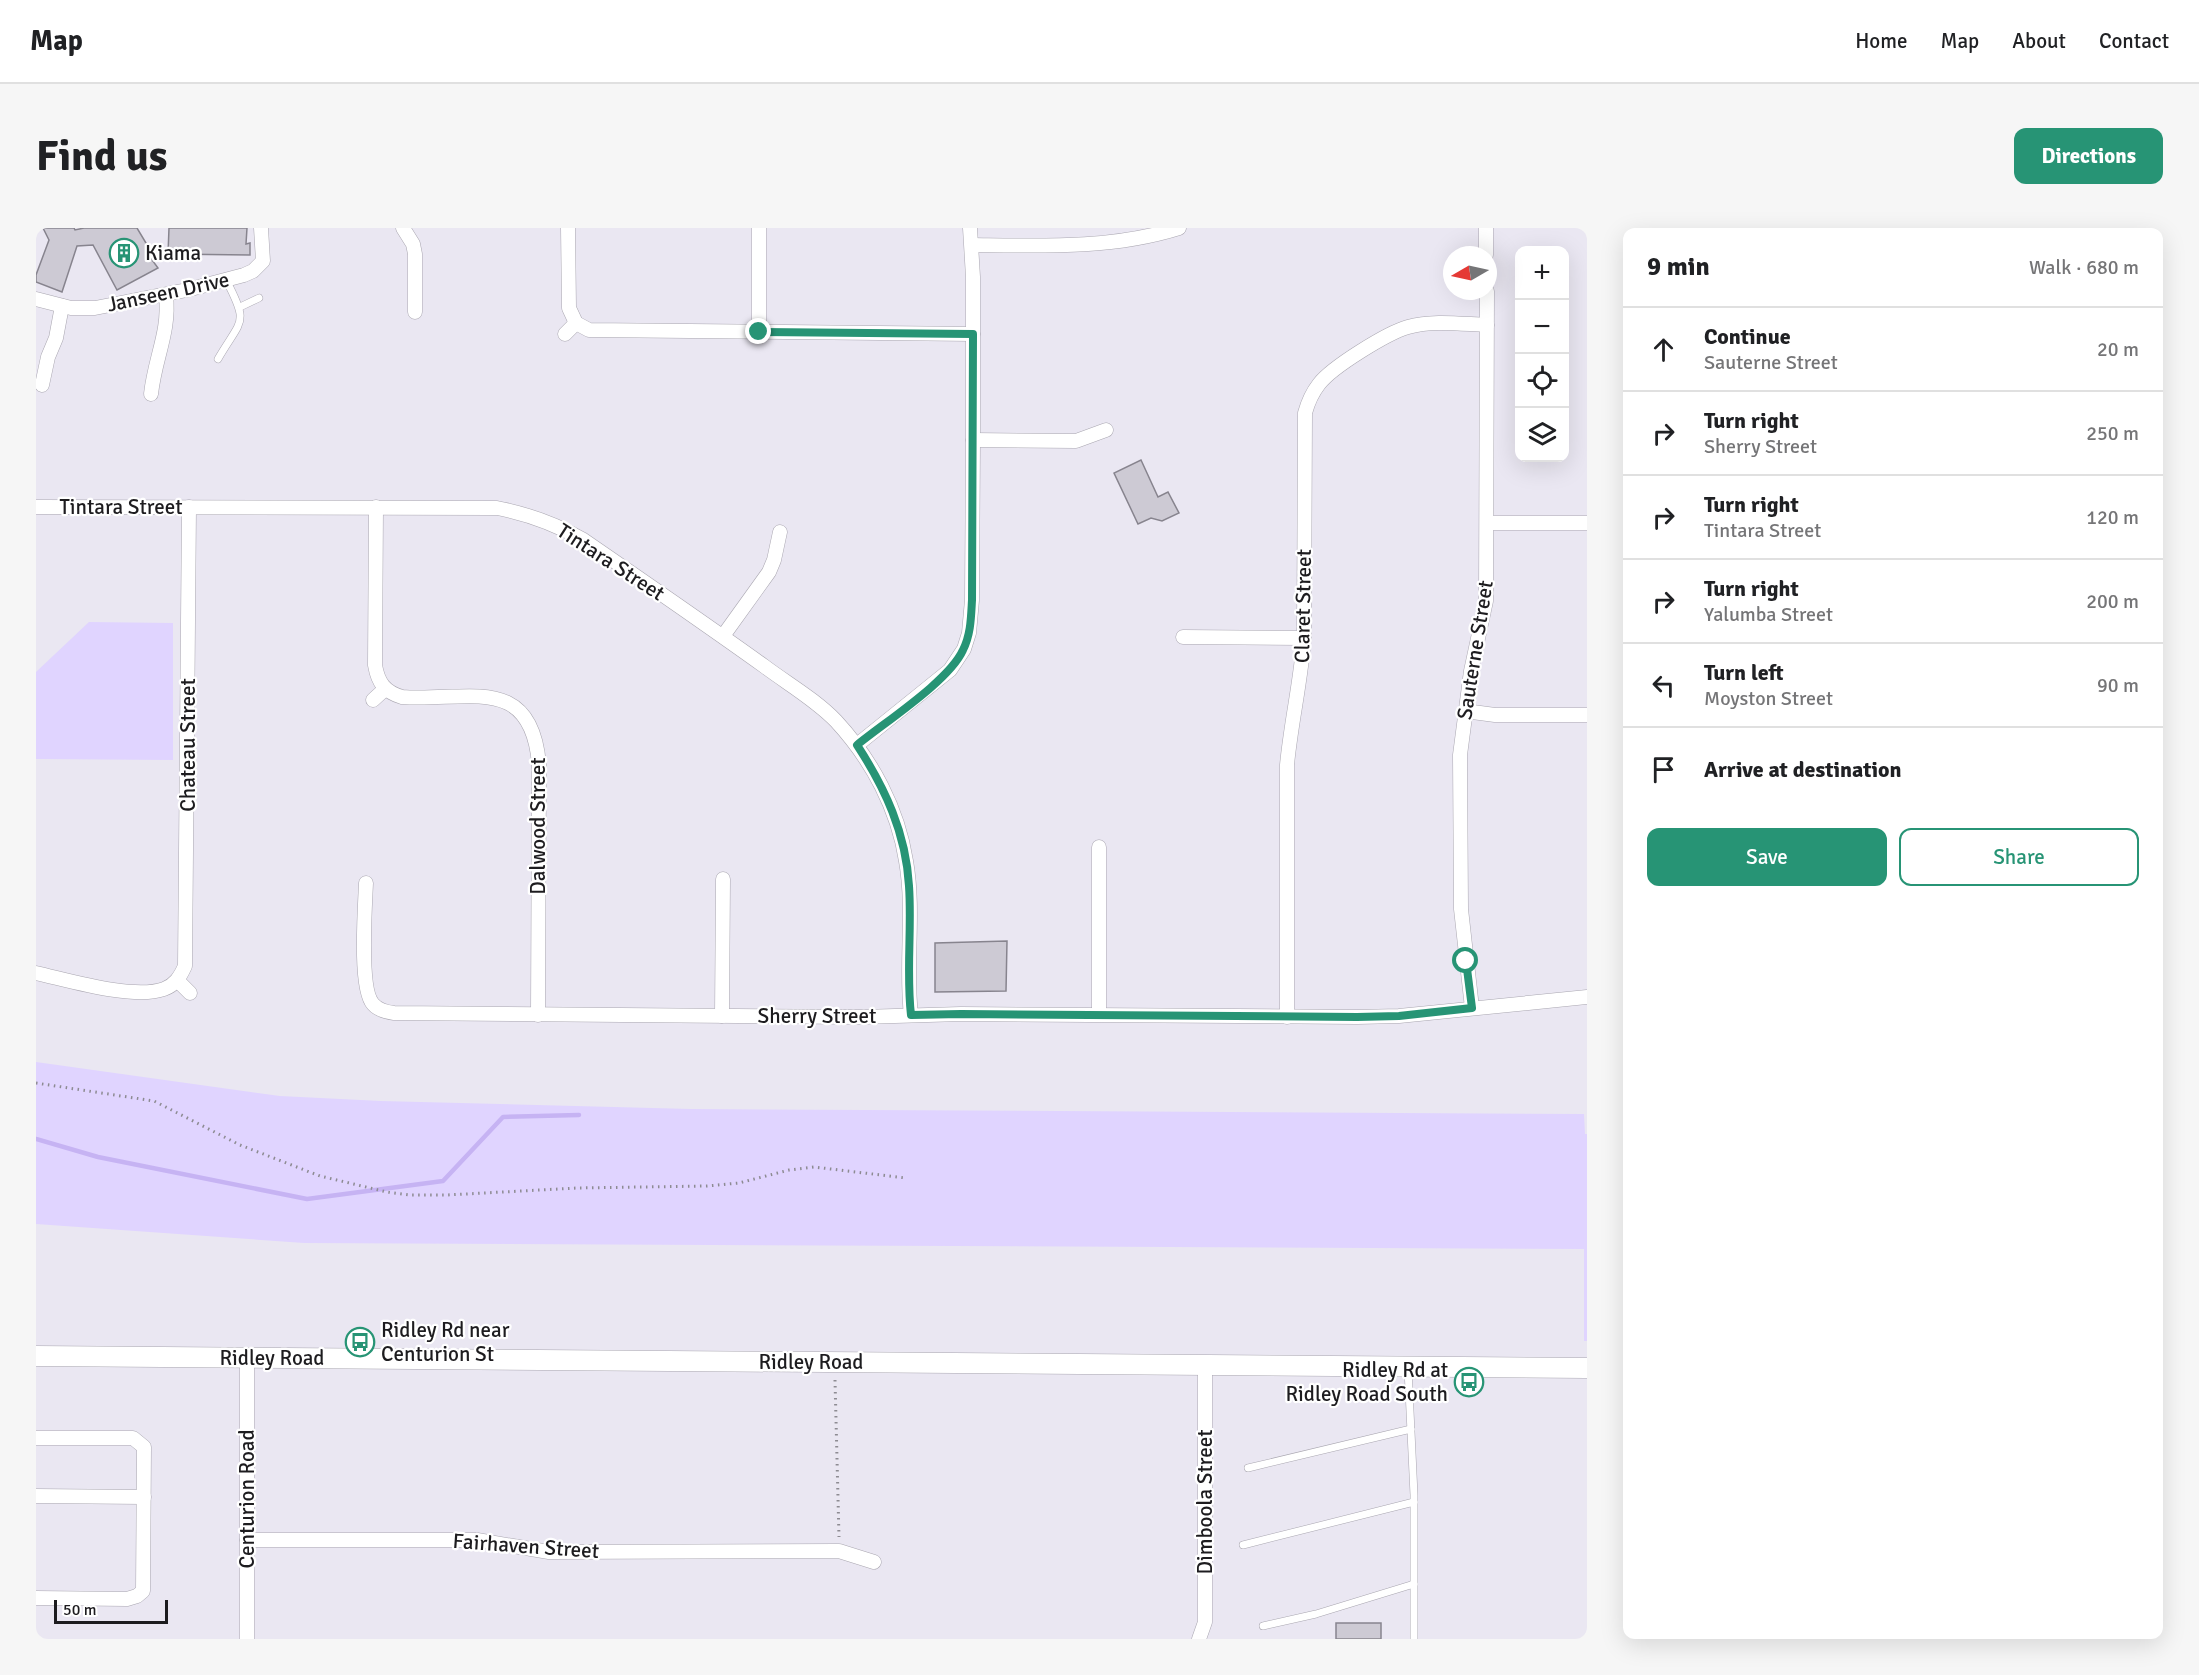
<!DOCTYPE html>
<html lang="en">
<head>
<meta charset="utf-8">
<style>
	body { margin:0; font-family:Signika,sans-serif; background:#f6f6f6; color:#202124 }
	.controls { position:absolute; right:18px; top:18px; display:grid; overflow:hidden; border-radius:12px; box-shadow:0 6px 24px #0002 }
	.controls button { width:54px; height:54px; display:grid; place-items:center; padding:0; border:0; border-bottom:2px solid #e0e0e0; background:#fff; color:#202124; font:30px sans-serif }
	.compass { position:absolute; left:1407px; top:18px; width:54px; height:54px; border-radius:50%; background:#fff; box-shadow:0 6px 24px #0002; rotate:261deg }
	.scale { position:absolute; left:18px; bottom:15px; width:114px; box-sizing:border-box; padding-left:6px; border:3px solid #1d1c1f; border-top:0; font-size:16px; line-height:21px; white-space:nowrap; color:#1d1c1f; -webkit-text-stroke:4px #fff; paint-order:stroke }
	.stop { position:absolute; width:18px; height:18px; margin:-14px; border:4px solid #279475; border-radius:50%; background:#fff }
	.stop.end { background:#279475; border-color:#fff; box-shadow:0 2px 6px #0008 }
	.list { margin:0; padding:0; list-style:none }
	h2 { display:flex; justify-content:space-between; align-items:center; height:78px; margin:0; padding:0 24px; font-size:26px }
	h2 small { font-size:20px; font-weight:400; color:#757577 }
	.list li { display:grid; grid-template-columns:39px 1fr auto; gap:18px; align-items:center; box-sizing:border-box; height:84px; padding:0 24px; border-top:2px solid #e0e0e0 }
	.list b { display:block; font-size:22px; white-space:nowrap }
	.list p { margin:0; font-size:20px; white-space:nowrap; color:#757577 }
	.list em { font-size:20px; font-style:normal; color:#757577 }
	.actions { display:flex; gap:12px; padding:18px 24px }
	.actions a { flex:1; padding:14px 0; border:2px solid #279475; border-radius:12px; text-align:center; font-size:21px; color:#279475 }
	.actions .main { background:#279475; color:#fff }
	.icon { flex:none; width:33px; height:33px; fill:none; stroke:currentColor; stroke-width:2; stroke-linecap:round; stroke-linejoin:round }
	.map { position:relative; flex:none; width:1551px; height:1411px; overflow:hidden; border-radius:12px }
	header { display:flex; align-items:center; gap:36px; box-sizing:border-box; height:84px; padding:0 30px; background:#fff; border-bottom:2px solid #e0e0e0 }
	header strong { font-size:28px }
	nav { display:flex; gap:33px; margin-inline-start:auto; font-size:21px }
	.intro { display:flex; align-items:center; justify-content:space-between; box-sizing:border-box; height:144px; padding:0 36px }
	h1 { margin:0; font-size:42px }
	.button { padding:15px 27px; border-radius:12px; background:#279475; color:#fff; font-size:21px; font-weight:700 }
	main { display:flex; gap:36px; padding:0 36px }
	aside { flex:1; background:#fff; border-radius:12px; box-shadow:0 6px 24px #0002 }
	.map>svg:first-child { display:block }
	.green { fill:#e0d4ff }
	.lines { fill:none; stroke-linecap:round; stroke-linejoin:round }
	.stream { stroke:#c6b3f3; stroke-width:4.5 }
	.building { fill:#cdcad4; stroke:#87848e; stroke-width:1.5 }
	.lane-casing { stroke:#a9a6b0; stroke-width:8 }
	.street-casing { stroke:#a9a6b0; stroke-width:15 }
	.secondary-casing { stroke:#a9a6b0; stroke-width:21 }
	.path { stroke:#8d8b92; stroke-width:3; stroke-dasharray:1.5 4.5; stroke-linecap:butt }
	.lane { stroke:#fff; stroke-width:7 }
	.street { stroke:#fff; stroke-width:14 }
	.secondary { stroke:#fff; stroke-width:20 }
	.route { stroke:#279475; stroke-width:8 }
	.labels { text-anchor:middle; stroke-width:4.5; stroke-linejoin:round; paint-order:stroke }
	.poi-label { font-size:21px; fill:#1d1c1f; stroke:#fff; text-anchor:start }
	.street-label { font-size:21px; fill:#1d1c1f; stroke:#fff }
</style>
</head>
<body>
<header>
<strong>Map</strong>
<nav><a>Home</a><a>Map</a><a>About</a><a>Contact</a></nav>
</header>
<div class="intro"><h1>Find us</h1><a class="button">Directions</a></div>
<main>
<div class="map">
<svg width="1551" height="1411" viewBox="0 0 1551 1411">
	<rect width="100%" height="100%" fill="#eae7f2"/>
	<g class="green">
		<polygon points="53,394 137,395 137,532 0,531 0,444"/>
		<polygon points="0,834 244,868 345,873 655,881 1548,886 1549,906 1551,906 1551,1113 1548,1113 1548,1021 268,1015 0,996"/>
	</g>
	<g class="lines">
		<polyline class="stream" points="0,911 62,929 271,971 407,953 467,889 543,887"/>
	</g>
	<g class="building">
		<polygon points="7,0 38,0 39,2 48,0 101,0 116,25 111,25 122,40 81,62 57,17 41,18 26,64 0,54 0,47 13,12"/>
		<polygon points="133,0 211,0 210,16 214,15 214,27 132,26"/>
		<polygon points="1105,232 1122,269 1132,264 1143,285 1126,293 1115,290 1102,296 1078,245"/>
		<polygon points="971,713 970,763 899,764 899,715"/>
		<rect x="1300" y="1395" width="45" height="16"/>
	</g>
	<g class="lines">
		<g class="lane-casing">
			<g id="lane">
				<polyline points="204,79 223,70"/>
				<path d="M182,131C205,91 214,97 190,52"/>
				<polyline points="1372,1141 1378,1267 1378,1411"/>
				<polyline points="1212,1240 1375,1201"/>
				<polyline points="1207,1317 1378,1274"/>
				<polyline points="1227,1398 1280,1386 1378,1356"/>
			</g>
		</g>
		<g class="street-casing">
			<g id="street">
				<polyline points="367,0 377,16 379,26 379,84"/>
				<polyline points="532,0 533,80 540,95 553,102 937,106"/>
				<polyline points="1450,0 1450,27"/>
				<path d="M936,17C1006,18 1076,21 1143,0"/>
				<polyline points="0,71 35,80 59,80 151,62 208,47 217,43 227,33 225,0"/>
				<polyline points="723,104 723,0"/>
				<polyline points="529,106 540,95"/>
				<polyline points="6,157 12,129 20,110 26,78"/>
				<path d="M115,166C119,129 134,104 130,67"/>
				<polyline points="937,212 1040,213 1070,202"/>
				<path d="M0,279L461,280C492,286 519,296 546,311C607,353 668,395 728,438C752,456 780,472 800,493C836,532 862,581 870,633C879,684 869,736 875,787"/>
				<path d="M340,279L339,437C342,455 349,464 366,469C431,474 495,444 503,536L502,787"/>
				<polyline points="1451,295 1551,295"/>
				<polyline points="687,408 733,344 738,332 744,304"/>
				<polyline points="1147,409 1268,410"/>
				<polyline points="337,472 349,461"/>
				<polyline points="1429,483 1459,487 1551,487"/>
				<polyline points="821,517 914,442 928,421 933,405 936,372 937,212 937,49 934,0"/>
				<polyline points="1063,619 1063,786"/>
				<path d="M330,655C329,679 323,761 337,776C342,782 350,784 358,785L826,789L925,786L1321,789L1363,788L1551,769"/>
				<path d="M0,745C32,752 97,772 128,761C139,757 144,749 149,738L153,279"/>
				<polyline points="142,753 154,765"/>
				<polyline points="1436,780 1425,681 1424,527 1435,443 1450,373 1451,63"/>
				<polyline points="686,788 687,651"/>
				<path d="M1251,789V537C1255,494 1265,453 1268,410L1269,185C1272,174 1276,165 1283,156C1296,139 1351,105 1372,99C1397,92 1425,96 1451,97"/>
				<polyline points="0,1210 97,1210 108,1219 107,1363 101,1368 91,1371 0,1370"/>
				<polyline points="0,1268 108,1269"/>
				<polyline points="211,1312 441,1312 513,1324 803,1323 838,1334"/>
				<polyline points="211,1411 211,1130"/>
				<polyline points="1163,1411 1169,1394 1169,1137"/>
			</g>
		</g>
		<g class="secondary-casing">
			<polyline id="secondary" points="0,1128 1551,1140"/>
		</g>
		<g class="path">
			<polyline points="0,855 118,873 204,917 284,948 351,964 374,967 411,967 541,960 671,958 703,955 753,942 778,939 870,950"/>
			<polyline points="799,1152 803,1309"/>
		</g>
		<use href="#lane" class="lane"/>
		<use href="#street" class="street"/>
		<use href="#secondary" class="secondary"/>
	</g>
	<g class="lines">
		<path class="route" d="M723,104L937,106L936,372C935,389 935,406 927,422C913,453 849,494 821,517C849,560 870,605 873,658C876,701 870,744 875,787L925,786L1321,789L1363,788L1436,780L1430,733"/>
	</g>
	<defs>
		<g id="building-ring" transform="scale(1.5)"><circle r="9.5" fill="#fff" stroke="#279475" stroke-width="1.5"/><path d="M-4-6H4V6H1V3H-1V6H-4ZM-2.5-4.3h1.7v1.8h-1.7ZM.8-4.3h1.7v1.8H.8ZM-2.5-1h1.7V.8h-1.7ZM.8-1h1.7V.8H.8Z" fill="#279475"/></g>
		<g id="bus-ring" transform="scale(1.5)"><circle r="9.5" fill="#fff" stroke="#279475" stroke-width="1.5"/><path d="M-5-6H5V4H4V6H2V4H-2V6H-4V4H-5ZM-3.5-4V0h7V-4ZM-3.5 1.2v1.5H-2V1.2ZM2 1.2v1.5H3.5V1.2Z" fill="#279475"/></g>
	</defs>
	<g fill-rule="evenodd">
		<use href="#building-ring" x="88" y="25"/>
		<use href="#bus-ring" x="324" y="1114"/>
		<use href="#bus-ring" x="1433" y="1154"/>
	</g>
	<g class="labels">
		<g class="poi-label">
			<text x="109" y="32">Kiama</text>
			<text x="345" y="1109">Ridley Rd near<tspan x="345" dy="24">Centurion St</tspan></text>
			<text x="1412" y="1149" text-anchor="end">Ridley Rd at<tspan x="1412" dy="24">Ridley Road South</tspan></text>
		</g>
		<g class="street-label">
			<text transform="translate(132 64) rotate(-12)" y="7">Janseen Drive</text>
			<text x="85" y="286">Tintara Street</text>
			<text transform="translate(575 334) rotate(33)" y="7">Tintara Street</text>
			<text transform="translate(1267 378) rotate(-89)" y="7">Claret Street</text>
			<text transform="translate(1439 422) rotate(-81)" y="7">Sauterne Street</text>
			<text transform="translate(152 517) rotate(-90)" y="7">Chateau Street</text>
			<text transform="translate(502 598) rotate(-90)" y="7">Dalwood Street</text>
			<text x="781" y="795">Sherry Street</text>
			<text x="236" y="1137">Ridley Road</text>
			<text x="775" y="1141">Ridley Road</text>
			<text transform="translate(211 1271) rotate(-90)" y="7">Centurion Road</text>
			<text transform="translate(1169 1274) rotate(-90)" y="7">Dimboola Street</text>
			<text transform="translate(490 1318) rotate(4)" y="7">Fairhaven Street</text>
		</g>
	</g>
</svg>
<div class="controls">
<button>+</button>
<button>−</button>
<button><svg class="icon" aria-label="locate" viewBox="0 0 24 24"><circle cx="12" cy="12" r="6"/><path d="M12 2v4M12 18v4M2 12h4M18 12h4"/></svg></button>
<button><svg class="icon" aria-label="layers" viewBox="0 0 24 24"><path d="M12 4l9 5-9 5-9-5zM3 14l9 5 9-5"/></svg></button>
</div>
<svg class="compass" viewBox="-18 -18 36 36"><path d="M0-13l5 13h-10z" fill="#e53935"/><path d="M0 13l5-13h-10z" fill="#757577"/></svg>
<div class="scale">50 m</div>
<div class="stop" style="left:1430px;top:733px"></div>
<div class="stop end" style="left:723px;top:104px"></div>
</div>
<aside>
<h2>9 min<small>Walk · 680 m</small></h2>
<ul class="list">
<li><svg class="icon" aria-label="ahead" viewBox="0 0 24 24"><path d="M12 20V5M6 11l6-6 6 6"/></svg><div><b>Continue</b><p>Sauterne Street</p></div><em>20 m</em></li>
<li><svg class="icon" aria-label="right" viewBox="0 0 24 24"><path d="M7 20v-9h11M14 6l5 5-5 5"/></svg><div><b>Turn right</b><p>Sherry Street</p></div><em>250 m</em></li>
<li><svg class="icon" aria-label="right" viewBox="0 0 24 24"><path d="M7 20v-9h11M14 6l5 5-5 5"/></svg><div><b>Turn right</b><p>Tintara Street</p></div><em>120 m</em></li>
<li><svg class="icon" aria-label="right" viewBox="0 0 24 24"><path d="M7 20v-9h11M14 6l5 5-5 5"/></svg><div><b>Turn right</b><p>Yalumba Street</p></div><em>200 m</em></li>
<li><svg class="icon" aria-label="left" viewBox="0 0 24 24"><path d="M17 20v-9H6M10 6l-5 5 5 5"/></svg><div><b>Turn left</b><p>Moyston Street</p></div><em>90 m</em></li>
<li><svg class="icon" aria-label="arrive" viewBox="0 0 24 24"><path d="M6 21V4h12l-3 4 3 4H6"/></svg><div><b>Arrive at destination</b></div></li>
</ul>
<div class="actions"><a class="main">Save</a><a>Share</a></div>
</aside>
</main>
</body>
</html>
